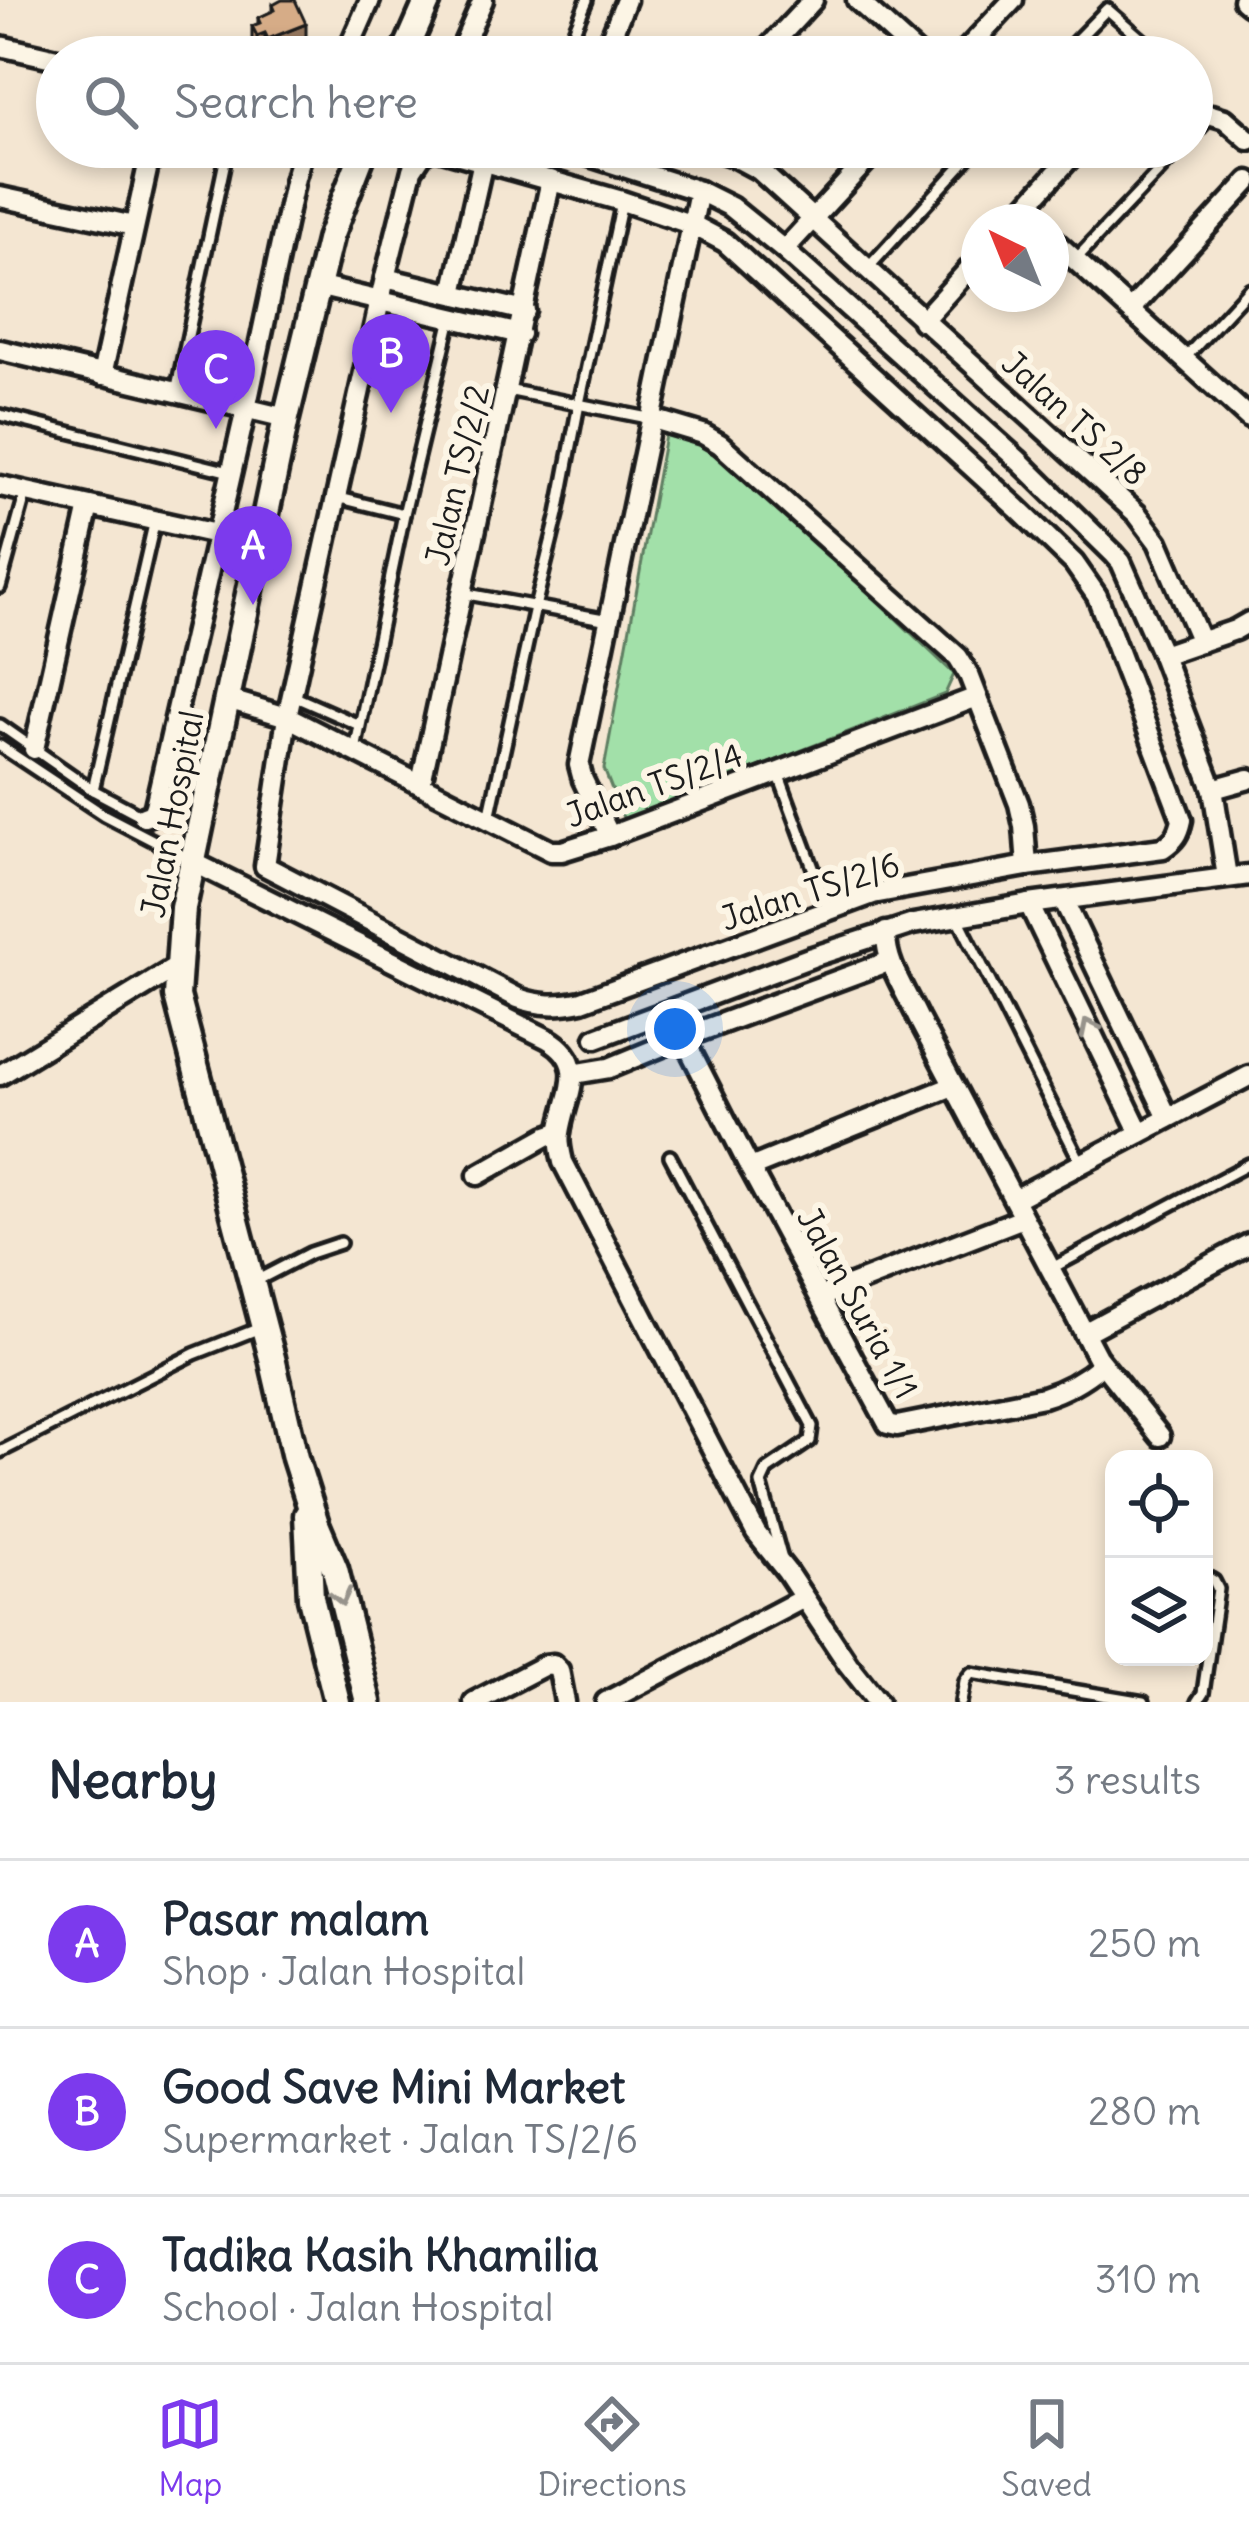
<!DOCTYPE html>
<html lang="en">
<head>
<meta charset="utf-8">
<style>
	body { margin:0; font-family:Delius,sans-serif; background:#f6f6f7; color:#1f2937 }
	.controls { position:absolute; right:36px; bottom:36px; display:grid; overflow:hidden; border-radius:24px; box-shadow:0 6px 18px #0003 }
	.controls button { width:108px; height:108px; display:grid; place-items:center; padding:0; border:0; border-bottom:3px solid #e0e1e3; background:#fff; color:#1f2937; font:60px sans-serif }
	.compass { position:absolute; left:961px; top:204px; width:108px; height:108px; border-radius:50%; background:#fff; box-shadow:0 6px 18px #0003; rotate:317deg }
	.you { position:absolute; left:675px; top:1029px; width:42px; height:42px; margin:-30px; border:9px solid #fff; border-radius:50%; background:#1a73e8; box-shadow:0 0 0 18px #1a73e833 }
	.badge { display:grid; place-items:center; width:78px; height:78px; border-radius:50%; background:#7c3aed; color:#fff; font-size:39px; font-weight:700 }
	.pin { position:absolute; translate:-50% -99px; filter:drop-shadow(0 3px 6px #0008) }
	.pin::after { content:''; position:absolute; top:63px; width:42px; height:36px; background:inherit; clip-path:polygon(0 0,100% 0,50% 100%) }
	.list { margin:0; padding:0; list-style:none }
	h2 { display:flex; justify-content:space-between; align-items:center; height:156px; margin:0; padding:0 48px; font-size:51px }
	h2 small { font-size:39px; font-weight:400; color:#747a83 }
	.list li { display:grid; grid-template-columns:78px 1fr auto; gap:36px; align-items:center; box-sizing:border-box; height:168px; padding:0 48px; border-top:3px solid #e0e1e3 }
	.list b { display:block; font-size:45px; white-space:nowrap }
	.list p { margin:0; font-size:39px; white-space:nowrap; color:#747a83 }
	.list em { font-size:39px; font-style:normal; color:#747a83 }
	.icon { flex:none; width:66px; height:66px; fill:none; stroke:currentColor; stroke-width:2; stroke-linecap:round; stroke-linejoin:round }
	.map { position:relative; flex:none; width:1249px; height:1702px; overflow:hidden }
	.search { position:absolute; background:#fff; box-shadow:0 6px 18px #0003; left:36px; right:36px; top:36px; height:132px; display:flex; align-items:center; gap:30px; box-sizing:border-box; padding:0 42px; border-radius:66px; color:#747a83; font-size:45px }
	.sheet { height:660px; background:#fff }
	nav { display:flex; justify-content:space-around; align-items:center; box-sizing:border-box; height:168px; border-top:3px solid #e0e1e3; background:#fff; font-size:33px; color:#747a83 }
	nav a { display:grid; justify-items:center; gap:6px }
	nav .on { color:#7c3aed }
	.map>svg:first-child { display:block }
	.park { fill:#a2e0a9; stroke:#5f7e62; stroke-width:3 }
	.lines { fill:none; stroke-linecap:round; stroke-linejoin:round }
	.service-casing { stroke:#1c1c1c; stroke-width:18 }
	.minor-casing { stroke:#1c1c1c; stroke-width:27 }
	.tertiary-casing { stroke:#1c1c1c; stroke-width:33 }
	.service { stroke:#fcf5e5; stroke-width:9 }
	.minor { stroke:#fcf5e5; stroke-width:18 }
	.tertiary { stroke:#fcf5e5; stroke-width:24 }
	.wall { fill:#b89474; stroke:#1c1c1c; stroke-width:3 }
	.shaded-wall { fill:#96785e; stroke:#1c1c1c; stroke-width:3 }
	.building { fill:#d6ac87; stroke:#1c1c1c; stroke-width:3 }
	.oneway { stroke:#97938b }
	.labels { text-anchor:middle; stroke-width:12; stroke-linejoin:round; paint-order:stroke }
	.street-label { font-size:33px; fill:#1c1c1c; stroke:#fcf5e5 }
</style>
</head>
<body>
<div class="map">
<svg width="1249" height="1702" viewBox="0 0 1249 1702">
	<rect width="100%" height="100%" fill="#f4e6d2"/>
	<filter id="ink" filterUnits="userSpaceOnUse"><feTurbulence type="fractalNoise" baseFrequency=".00833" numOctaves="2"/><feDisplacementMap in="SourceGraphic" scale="24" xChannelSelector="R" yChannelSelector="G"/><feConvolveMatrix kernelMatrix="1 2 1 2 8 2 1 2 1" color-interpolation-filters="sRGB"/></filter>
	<g filter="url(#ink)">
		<polygon class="park" points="665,435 716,447 954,674 945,694 624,820 604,769"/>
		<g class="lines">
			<g class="service-casing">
				<g id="service">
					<polyline points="563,57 587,0"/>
					<polyline points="1060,57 1107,9 1160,55"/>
					<polyline points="1192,137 1212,115"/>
					<polyline points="1075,260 1182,147"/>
					<polyline points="867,269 978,147"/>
					<polyline points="1184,359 1249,289"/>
					<polyline points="507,390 653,419"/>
					<polyline points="176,392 228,147"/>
					<polyline points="0,415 230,472"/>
					<polyline points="336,497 404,514"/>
					<polyline points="0,587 26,492"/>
					<polyline points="462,593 609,620"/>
					<polyline points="293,696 359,725"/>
					<polyline points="0,725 93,790 144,817"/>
					<polyline points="0,746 104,815 191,860"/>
					<polyline points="355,750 404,514 451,318"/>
					<polyline points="778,773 828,908"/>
					<polyline points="93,790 155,520"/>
					<polyline points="489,818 535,607 558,514 579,404 622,202"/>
					<polyline points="958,918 1082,1165"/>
					<polyline points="670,1156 812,1426 810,1441 767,1470 761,1483 781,1556"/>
					<polyline points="1050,1269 1249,1164"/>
					<polyline points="252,1283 310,1253 340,1243"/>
					<polyline points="0,1452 194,1354 260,1328"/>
					<polyline points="961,1702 965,1681 971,1673 1144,1702"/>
					<polyline points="1197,1702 1203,1693 1218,1589 1214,1581 1204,1575"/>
				</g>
			</g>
			<g class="minor-casing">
				<g id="minor">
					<polyline points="857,0 920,57"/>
					<polyline points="1243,0 1249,5"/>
					<polyline points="0,46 57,59"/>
					<polyline points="345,57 370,0"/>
					<polyline points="458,57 483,0"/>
					<polyline points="603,57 626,0"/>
					<polyline points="760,57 813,0"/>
					<polyline points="960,57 1013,0"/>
					<polyline points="1159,57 1160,55"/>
					<polyline points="1212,115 1225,119 1249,140"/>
					<polyline points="561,147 699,191 731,207 784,250 1017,459 1114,554 1121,562 1162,655 1213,789 1227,877"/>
					<polyline points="707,147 733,156 759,170 1137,514 1158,542 1201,642"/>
					<path d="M435,148L622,201L693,225L725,242L1017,508L1074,563L1097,596L1182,820C1179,834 1175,840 1163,848L1027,866L873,894L582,1001C559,1006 540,1006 518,998L265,866L287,717L385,278L412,170L424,152Z"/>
					<polyline points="0,197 134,226"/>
					<polyline points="1012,222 1080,147"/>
					<polyline points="1051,238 1249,418"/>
					<polyline points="784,250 879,147"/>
					<polyline points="385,278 525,311"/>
					<polyline points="317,286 520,334"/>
					<polyline points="453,293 483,161"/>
					<polyline points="1131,309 1249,181"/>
					<polyline points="922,321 979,258"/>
					<polyline points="0,350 286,418"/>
					<polyline points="102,375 152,147"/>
					<polyline points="653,419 703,434 720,444 958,657 969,675 1019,804 1024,826 1027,866"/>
					<polyline points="0,486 216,534"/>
					<polyline points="1162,655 1235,630 1249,622"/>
					<polyline points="227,699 287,717 551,851 562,851 610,836 977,697"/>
					<polyline points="34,749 89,506"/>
					<polyline points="421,783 551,180"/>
					<polyline points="1213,789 1249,779"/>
					<polyline points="144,817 152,814 155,806 246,409 295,178 304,147"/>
					<polyline points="610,836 583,780 579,765 699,191"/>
					<path d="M193,862L548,1039C591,1064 565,1096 560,1133C558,1142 561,1153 563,1162L756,1533L787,1572L848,1664L878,1702"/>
					<polyline points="1064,901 1168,1118"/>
					<polyline points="1029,904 1140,1133"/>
					<path d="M886,932C885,963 905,990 918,1018L1097,1357L1160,1436"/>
					<path d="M670,1011L750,1168L888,1424L897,1426L1043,1397C1066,1390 1083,1380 1101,1365"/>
					<polyline points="596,1038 812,957 913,924 1029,904 1249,875"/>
					<polyline points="573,1074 609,1068 682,1038 890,961"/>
					<polyline points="0,1075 180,965"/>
					<polyline points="750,1168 953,1086"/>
					<polyline points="478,1175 547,1136 559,1132"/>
					<polyline points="1014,1199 1249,1076"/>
					<polyline points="820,1297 1023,1218"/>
					<polyline points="1084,1333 1249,1244"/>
					<polyline points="474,1702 545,1665 553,1664 559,1670 565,1702"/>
					<polyline points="606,1702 804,1598"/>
				</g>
			</g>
			<g class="tertiary-casing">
				<g id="tertiary">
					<polyline points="403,57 428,0"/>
					<polyline points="365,147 330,237 286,418 183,908 177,996 272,1358 295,1458 316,1524 335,1569 368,1702"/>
					<polyline points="307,1515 311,1598 337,1702"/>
				</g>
			</g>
			<use href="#service" class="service"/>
			<use href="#minor" class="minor"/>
			<use href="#tertiary" class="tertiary"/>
		</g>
		<polygon class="wall" points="273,5 306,39 268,54 265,48 257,52 252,41 252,26 258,24 258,18 273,11"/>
		<g class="shaded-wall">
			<polygon points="306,24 306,39 268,54 268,39"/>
			<polygon points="265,33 265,48 257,52 257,36"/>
		</g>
		<polygon class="building" points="282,0 295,0 306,24 268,39 265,33 257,36 252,26 260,23 258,18 275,10 273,5"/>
		<defs><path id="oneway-chevron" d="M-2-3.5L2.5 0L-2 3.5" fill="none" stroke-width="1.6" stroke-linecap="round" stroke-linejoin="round" transform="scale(3)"/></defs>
		<g class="oneway">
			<use href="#oneway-chevron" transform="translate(1089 1027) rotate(-116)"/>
			<use href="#oneway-chevron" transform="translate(341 1597) rotate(76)"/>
		</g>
	</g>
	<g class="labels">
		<g class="street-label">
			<text transform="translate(1075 418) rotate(42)" y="12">Jalan TS 2/8</text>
			<text transform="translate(457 475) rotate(-77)" y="12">Jalan TS/2/2</text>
			<text transform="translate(654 785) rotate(-20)" y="12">Jalan TS/2/4</text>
			<text transform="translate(172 814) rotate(-79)" y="12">Jalan Hospital</text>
			<text transform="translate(810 891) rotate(-18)" y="12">Jalan TS/2/6</text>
			<text transform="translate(858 1303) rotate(61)" y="12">Jalan Suria 1/1</text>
		</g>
	</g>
</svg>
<div class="controls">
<button><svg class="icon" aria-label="locate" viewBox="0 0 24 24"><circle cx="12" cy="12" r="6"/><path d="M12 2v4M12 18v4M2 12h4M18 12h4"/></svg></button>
<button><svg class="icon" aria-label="layers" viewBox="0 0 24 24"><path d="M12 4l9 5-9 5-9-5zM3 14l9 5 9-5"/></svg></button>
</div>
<svg class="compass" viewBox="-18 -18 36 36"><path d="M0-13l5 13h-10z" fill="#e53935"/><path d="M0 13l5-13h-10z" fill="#747a83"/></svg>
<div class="you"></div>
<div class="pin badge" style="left:253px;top:605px">A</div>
<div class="pin badge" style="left:391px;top:413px">B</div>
<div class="pin badge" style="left:216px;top:429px">C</div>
<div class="search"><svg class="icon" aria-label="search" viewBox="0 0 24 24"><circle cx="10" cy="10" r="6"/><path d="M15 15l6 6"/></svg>Search here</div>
</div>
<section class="sheet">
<h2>Nearby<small>3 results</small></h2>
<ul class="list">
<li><span class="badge">A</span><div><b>Pasar malam</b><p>Shop · Jalan Hospital</p></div><em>250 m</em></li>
<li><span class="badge">B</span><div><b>Good Save Mini Market</b><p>Supermarket · Jalan TS/2/6</p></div><em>280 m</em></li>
<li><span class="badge">C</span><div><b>Tadika Kasih Khamilia</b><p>School · Jalan Hospital</p></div><em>310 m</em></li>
</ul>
</section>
<nav>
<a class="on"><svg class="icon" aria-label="map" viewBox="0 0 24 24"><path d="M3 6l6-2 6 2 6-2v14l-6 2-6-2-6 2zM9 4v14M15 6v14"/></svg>Map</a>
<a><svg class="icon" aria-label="directions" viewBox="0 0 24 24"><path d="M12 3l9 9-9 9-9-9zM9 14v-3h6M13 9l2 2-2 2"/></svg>Directions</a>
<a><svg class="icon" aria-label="saved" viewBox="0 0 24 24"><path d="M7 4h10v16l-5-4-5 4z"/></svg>Saved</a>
</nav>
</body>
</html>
